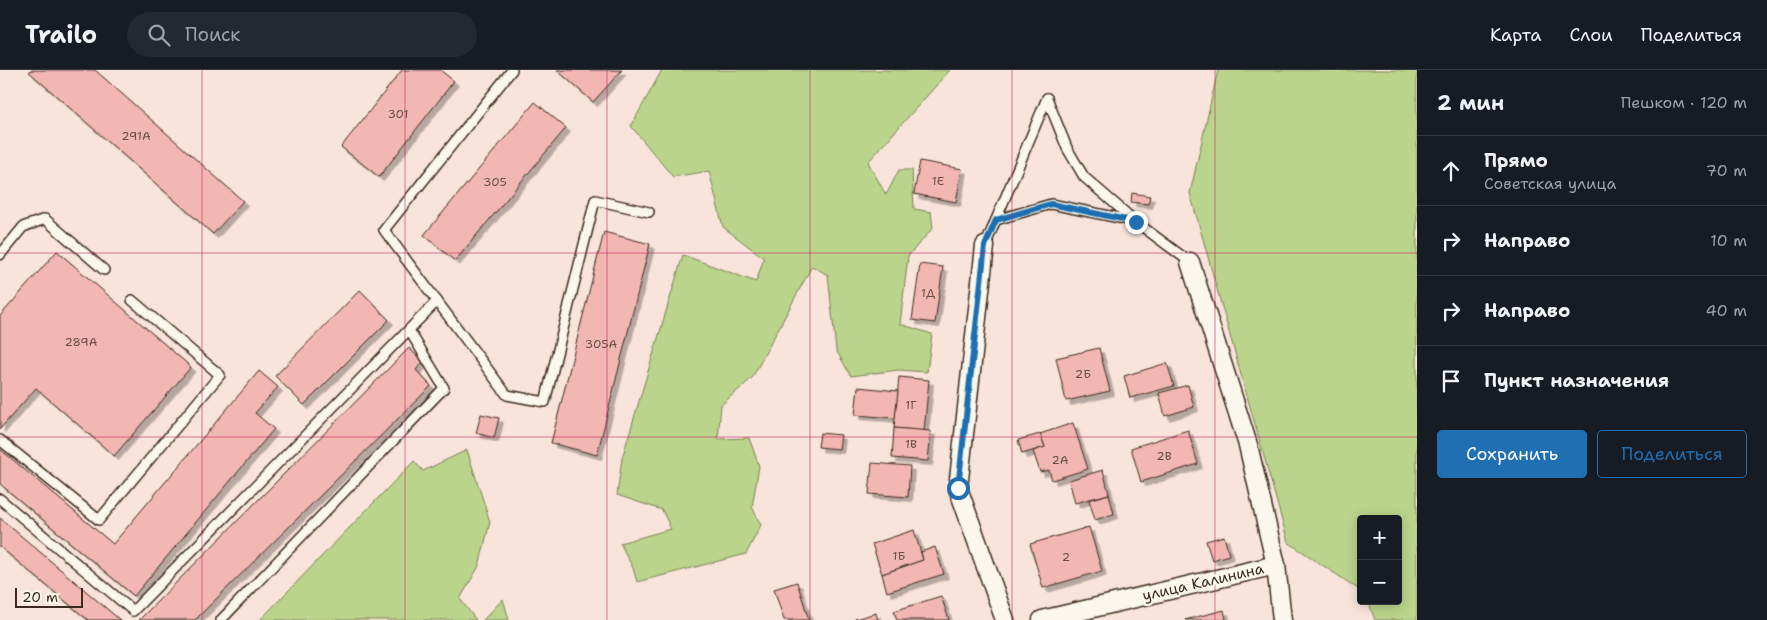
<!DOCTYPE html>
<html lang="ru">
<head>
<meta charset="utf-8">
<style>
	body { margin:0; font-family:"Shantell Sans",sans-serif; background:#242831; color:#f1f3f6 }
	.controls { position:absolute; right:15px; bottom:15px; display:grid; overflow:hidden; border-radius:5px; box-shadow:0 2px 12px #0003 }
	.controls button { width:45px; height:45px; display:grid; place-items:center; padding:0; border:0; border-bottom:1px solid #363941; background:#171b24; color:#f1f3f6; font:25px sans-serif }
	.scale { position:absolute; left:15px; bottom:12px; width:68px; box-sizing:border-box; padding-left:5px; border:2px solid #3b2a1e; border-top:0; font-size:14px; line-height:18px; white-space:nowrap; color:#3b2a1e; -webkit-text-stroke:4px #fbf7ec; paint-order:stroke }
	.stop { position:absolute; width:15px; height:15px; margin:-11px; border:4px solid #1f6fb2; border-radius:50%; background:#fff }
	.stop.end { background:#1f6fb2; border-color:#fff; box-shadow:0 1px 5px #0008 }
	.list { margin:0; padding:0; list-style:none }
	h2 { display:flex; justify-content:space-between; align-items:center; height:65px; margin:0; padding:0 20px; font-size:21px }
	h2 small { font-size:16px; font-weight:400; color:#9ea1a6 }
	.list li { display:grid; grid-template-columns:32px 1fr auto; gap:15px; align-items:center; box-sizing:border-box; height:70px; padding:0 20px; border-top:1px solid #363941 }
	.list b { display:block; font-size:19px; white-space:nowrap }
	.list p { margin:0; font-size:16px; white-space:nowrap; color:#9ea1a6 }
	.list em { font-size:16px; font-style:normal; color:#9ea1a6 }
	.actions { display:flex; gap:10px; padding:15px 20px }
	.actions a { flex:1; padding:11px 0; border:1px solid #1f6fb2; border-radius:5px; text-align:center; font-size:18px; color:#1f6fb2 }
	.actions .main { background:#1f6fb2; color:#fff }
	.icon { flex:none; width:28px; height:28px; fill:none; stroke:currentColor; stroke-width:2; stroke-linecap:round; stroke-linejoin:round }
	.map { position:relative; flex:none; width:1417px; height:550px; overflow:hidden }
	header { display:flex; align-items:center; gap:30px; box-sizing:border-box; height:70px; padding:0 25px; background:#171b24; border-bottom:1px solid #363941 }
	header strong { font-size:24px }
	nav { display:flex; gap:28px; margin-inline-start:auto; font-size:18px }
	.search { width:350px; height:45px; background:#242831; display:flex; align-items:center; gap:12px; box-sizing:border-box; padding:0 18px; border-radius:28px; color:#9ea1a6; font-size:19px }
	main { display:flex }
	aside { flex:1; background:#171b24 }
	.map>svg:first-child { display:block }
	.green { fill:#bad48b; stroke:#7a7f54 }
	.building { fill:#f2b6b3; stroke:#3b2a1e; filter:url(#shadow) }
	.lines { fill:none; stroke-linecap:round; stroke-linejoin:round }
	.service-casing { stroke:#3b2a1e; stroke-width:12 }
	.minor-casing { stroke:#3b2a1e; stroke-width:21 }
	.service { stroke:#fbf7ec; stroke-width:9 }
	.minor { stroke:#fbf7ec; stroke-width:18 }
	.route { stroke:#1f6fb2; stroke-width:6 }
	.grid { fill:none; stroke:#c2185b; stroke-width:1; stroke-opacity:0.55 }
	.labels { text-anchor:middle; stroke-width:4.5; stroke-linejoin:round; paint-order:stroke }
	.number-label { font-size:12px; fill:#694d43 }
	.street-label { font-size:15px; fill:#3b2a1e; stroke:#fbf7ec }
</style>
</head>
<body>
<header>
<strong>Trailo</strong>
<div class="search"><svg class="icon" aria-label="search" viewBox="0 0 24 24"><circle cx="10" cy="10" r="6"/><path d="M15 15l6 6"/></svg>Поиск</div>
<nav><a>Карта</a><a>Слои</a><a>Поделиться</a></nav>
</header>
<main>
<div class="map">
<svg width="1417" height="550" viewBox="0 0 1417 550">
	<defs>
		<filter id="shadow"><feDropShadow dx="4.5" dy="4.5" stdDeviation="0" flood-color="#0004"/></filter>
	</defs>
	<rect width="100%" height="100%" fill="#f8e4db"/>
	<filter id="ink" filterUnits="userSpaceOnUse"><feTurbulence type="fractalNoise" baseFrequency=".02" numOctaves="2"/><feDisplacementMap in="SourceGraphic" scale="10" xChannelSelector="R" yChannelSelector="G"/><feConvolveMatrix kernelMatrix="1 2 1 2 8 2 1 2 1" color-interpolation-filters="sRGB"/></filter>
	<g filter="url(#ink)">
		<g class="green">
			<polygon points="662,0 950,0 868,92 886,125 899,100 912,100 914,139 931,142 933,158 908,186 900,254 932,264 927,302 898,300 851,306 836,280 828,205 812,196 752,308 721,335 718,369 749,368 759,396 752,437 761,455 746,484 637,512 633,498 620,473 671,459 662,440 617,425 622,388 683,185 756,212 764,188 723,157 709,101 673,107 631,56"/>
			<polygon points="1218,0 1417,0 1417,550 1375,550 1368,531 1398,531 1398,449 1361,449 1361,521 1288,472 1190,123"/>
			<polygon points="467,380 490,452 479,496 460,529 476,550 260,550 414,391 423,401"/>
			<polygon points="503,529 509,550 483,550"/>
		</g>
		<g class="building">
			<polygon points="31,0 95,0 243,131 213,164 29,2"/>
			<polygon points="402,0 440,0 454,11 379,107 341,77"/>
			<polygon points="557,0 622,0 593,32"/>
			<polygon points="535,32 566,58 455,191 424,165"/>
			<polygon points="920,91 962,99 956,132 914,124"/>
			<polygon points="1132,123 1150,126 1148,134 1131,132"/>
			<polygon points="604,162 650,174 597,385 551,373"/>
			<polygon points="57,181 191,297 114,386 36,318 0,359 0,246"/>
			<polygon points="920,194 943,197 935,253 912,250"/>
			<polygon points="360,220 389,250 304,335 275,306"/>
			<polygon points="409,278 423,292 416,300 431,316 195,550 139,550"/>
			<polygon points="1099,278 1110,321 1066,331 1056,288"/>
			<polygon points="1167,293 1174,316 1130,328 1124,306"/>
			<polygon points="259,301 278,317 255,343 274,359 134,526 0,414 0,379 113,474"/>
			<polygon points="899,307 929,310 924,361 894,358"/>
			<polygon points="1188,315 1194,337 1165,346 1159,323"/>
			<polygon points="858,317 898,321 895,348 855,345"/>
			<polygon points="481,344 499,348 494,368 476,363"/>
			<polygon points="1073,353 1088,399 1052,410 1049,400 1040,402 1033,381 1045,377 1040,364"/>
			<polygon points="894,358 931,361 928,391 892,388"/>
			<polygon points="1188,360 1198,394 1141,412 1131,378"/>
			<polygon points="820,363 841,365 839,379 818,377"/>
			<polygon points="1040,364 1045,377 1022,384 1018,370"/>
			<polygon points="872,393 910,396 908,427 869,424"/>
			<polygon points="1103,400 1109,424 1075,433 1069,410"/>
			<polygon points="1109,424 1114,444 1095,450 1089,430"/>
			<polygon points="0,448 120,550 88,550 0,477"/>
			<polygon points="1089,457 1102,501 1043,518 1030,474"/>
			<polygon points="914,460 923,490 882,504 872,474"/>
			<polygon points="1224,466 1229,485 1212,490 1206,471"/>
			<polygon points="935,477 944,504 887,522 882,504 923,490 921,482"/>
			<polygon points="797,512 809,550 784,550 774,519"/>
			<polygon points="941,526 949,550 897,550 894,541"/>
			<polygon points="1224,540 1226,550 1185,550"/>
			<polygon points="876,543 878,550 855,550 855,549"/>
		</g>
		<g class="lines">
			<g class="service-casing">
				<g id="service">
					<polyline points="512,0 384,160 507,325 545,332 595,130 649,142"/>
					<polyline points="1047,28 1067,78 1084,107 1136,152 1190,192"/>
					<polyline points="996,150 1051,134 1134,151"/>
					<polyline points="985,176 1047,28"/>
					<polyline points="0,185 23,157 45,149 104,200"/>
					<polyline points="0,370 99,450 220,305 132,230"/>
					<polyline points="0,429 133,541 437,231"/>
					<polyline points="221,550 444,318 409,260"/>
				</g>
			</g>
			<g class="minor-casing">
				<g id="minor">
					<polyline points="985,176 958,418 1005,550"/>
					<polyline points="1190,192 1248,375 1276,495 1282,550"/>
					<polyline points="1042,550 1276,495"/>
				</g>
			</g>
			<use href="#service" class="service"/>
			<use href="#minor" class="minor"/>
		</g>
	</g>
	<g class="lines" filter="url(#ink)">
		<polyline class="route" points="958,418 985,176 996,150 1051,134 1136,152"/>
	</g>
	<path class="grid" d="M202,0V550M405,0V550M607,0V550M810,0V550M1012,0V550M1215,0V550M0,183H1417M0,367H1417"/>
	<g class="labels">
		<g class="number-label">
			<text x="398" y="48">301</text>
			<text x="136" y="70">291А</text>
			<text x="938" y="115">1Е</text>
			<text x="495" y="116">305</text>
			<text x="928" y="227">1Д</text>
			<text x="81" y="276">289А</text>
			<text x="601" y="278">305А</text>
			<text x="1083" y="308">2Б</text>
			<text x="911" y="339">1Г</text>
			<text x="911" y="378">1В</text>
			<text x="1164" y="390">2В</text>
			<text x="1060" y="394">2А</text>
			<text x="899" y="490">1Б</text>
			<text x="1066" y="491">2</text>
		</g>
		<g class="street-label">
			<text transform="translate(1203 512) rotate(-13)" y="5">улица Калинина</text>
		</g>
	</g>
</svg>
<div class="controls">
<button>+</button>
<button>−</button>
</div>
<div class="scale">20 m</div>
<div class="stop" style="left:958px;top:418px"></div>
<div class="stop end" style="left:1136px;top:152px"></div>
</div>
<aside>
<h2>2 мин<small>Пешком · 120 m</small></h2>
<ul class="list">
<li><svg class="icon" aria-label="ahead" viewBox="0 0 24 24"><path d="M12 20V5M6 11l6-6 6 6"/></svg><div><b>Прямо</b><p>Советская улица</p></div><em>70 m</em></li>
<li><svg class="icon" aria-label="right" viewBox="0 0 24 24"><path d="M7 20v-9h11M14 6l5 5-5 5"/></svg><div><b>Направо</b></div><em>10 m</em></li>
<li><svg class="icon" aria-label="right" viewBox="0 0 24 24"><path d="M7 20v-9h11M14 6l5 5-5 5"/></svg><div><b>Направо</b></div><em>40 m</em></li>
<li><svg class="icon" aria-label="arrive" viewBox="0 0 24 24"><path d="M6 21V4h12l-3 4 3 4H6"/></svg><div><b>Пункт назначения</b></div></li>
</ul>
<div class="actions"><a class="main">Сохранить</a><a>Поделиться</a></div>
</aside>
</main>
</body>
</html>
